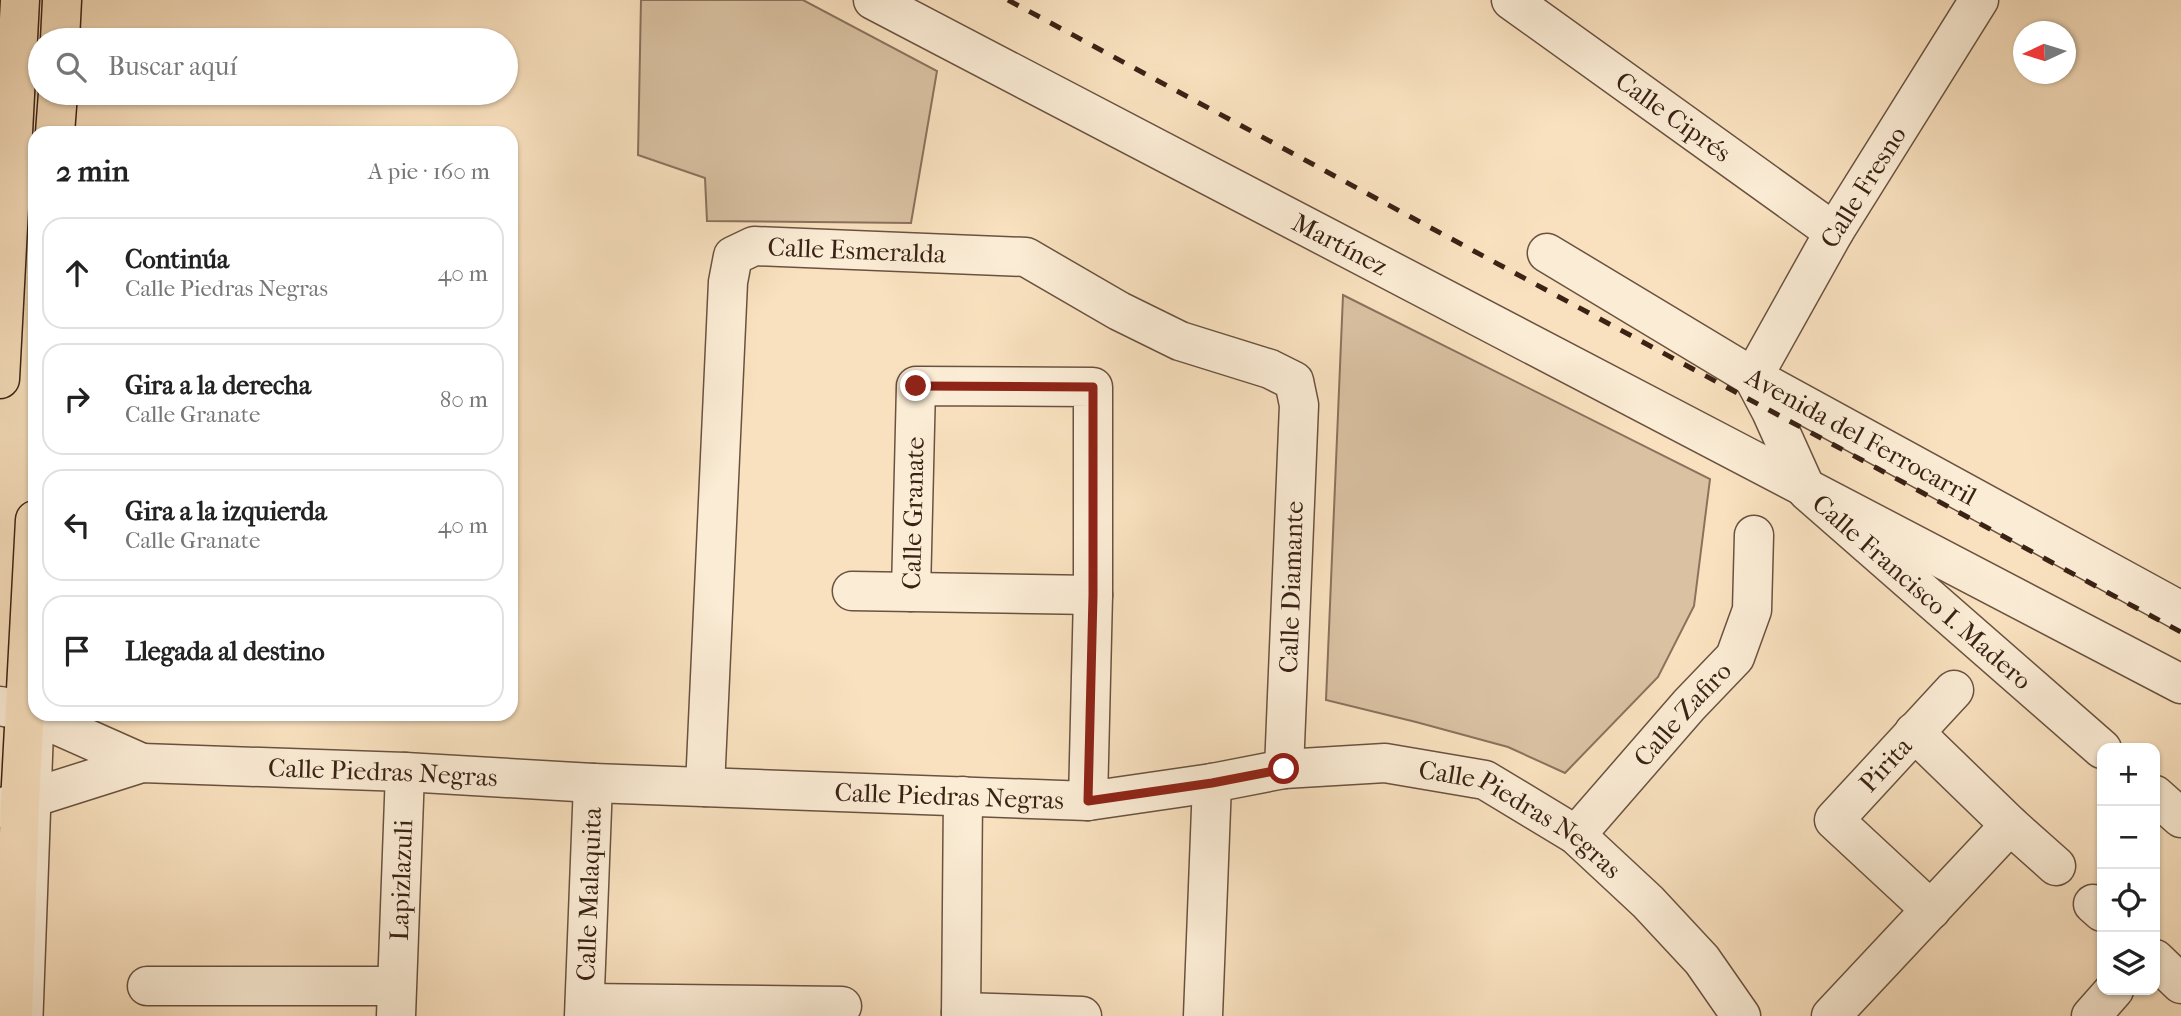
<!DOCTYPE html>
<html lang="es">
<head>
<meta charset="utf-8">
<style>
	body { margin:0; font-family:"IM FELL French Canon",serif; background:#f6f6f6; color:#222 }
	.controls { position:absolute; right:21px; bottom:21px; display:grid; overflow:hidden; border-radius:14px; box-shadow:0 2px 5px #0004 }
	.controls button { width:63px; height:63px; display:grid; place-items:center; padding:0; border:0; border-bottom:2px solid #e0e0e0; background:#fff; color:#222; font:35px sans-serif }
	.compass { position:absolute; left:2013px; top:21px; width:63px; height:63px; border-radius:50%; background:#fff; box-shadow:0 2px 5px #0004; rotate:266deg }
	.stop { position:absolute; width:21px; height:21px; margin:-16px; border:5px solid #8f2418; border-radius:50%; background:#fff }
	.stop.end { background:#8f2418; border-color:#fff; box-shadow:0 2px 7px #0008 }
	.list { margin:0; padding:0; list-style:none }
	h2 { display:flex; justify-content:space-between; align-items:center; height:91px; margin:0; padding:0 28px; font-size:30px }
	h2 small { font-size:23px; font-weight:400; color:#767676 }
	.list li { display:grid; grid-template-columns:46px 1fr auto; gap:21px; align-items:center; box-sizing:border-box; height:112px; margin:0 14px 14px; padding:0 14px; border:2px solid #e0e0e0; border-radius:21px }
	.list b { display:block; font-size:26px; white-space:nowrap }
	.list p { margin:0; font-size:23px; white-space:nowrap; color:#767676 }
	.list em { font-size:23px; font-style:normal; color:#767676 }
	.icon { flex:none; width:38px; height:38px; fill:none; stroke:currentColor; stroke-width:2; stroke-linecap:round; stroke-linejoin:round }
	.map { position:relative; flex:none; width:2181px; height:1016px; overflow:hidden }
	.search { position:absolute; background:#fff; box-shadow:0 2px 5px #0004; left:28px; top:28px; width:490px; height:77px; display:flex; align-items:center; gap:18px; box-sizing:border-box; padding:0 24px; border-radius:38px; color:#767676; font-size:26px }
	.panel { position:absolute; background:#fff; box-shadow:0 2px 5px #0004; left:28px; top:126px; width:490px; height:595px; border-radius:21px }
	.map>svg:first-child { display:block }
	.green { fill:#d9c1a2; stroke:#8a725c; stroke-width:2 }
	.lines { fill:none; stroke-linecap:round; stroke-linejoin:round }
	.lane-casing { stroke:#6a5240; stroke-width:22 }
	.street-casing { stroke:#6a5240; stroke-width:41 }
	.primary-casing { stroke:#3a2215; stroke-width:41 }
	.lane { stroke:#fbecd5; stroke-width:19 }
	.street { stroke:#fbecd5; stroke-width:38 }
	.primary { stroke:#f9e1bf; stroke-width:38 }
	.rail { stroke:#3a2215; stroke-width:5; stroke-dasharray:12 12; stroke-linecap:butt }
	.route { stroke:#8f2418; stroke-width:9 }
	.labels { text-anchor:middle; stroke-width:5; stroke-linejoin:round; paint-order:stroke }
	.street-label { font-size:26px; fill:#3a2215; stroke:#fbecd5 }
</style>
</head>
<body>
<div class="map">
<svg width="2181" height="1016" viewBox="0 0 2181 1016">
	<rect width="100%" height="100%" fill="#f9e1bf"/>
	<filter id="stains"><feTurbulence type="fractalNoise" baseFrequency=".00286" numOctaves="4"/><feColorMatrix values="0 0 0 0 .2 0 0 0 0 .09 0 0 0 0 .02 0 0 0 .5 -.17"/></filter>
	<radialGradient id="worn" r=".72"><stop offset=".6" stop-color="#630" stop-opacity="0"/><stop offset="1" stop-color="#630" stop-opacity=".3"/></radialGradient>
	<g class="green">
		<polygon points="641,0 803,0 937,71 911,223 707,221 705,178 638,155"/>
		<polygon points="1343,295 1710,479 1694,606 1658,677 1565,773 1508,747 1416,722 1326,700"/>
	</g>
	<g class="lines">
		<g class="lane-casing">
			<polyline id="lane" points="33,1016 44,716"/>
		</g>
		<g class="street-casing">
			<g id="street">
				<path id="s1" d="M873,0L2181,684"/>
				<path id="s2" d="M1511,0L1834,232"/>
				<path id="s3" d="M1979,0L1834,232L1753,377L1771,411L1807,491L2102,749"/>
				<path id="s4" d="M1547,253L1753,377L2181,611"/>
				<polyline points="852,591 1093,595"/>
				<path id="s5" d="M911,592L916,386L1093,387V595L1088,801"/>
				<polyline points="0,706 25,711 142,763"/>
				<polyline points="1914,732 2010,825 2056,866"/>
				<path id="s6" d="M705,787L728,282L733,256L754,246L1026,257L1119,311L1180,341L1270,369L1294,381L1299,405L1284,769"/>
				<polyline points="2155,795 2181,818"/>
				<path id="s7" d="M0,808L142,763L405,772L593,783L1088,801L1212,783L1284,769L1385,763L1485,780L1576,835L1648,902L1702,960L1741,1016"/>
				<path id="s8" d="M1576,835L1689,705L1735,657L1752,610L1754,535"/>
				<polyline points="2093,904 2102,912"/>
				<path id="s9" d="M1931,910L1834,820L1954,690"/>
				<polyline points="2155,959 2181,984"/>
				<polyline points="147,986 396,986"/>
				<polyline points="585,1003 842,1006"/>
				<polyline points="961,1012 1082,1016"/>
				<path id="s10" d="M396,1016L405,772"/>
				<path id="s11" d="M584,1016L593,783"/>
				<polyline points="961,1016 963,796"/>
				<polyline points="1203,1016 1212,783"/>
				<polyline points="1831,1016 2010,825"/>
				<polyline points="2091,1016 2114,990"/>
			</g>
		</g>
		<g class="primary-casing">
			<g id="primary">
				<polyline points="60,40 62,0"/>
				<polyline points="55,133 58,93"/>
				<polyline points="0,379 20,0"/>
				<polyline points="13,1016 20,803 35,520"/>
			</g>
		</g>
		<use href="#lane" class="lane"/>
		<use href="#street" class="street"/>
		<use href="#primary" class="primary"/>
		<polyline class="rail" points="1008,0 2181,632"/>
	</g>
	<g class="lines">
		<polyline class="route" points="916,386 1093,387 1093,595 1088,801 1212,783 1284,769"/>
	</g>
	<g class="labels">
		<g class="street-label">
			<text dy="9" stroke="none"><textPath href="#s2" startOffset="200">Calle Ciprés</textPath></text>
			<text transform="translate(1863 187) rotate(-58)" y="9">Calle Fresno</text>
			<text dy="9" stroke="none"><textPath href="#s1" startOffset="527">Martínez</textPath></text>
			<text dy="9" stroke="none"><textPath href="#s6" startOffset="658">Calle Esmeralda</textPath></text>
			<text dy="9" stroke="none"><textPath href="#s4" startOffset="364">Avenida del Ferrocarril</textPath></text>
			<text dy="9" stroke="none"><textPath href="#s5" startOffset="79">Calle Granate</textPath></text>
			<text transform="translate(1291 587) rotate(-88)" y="9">Calle Diamante</text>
			<text dy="9" stroke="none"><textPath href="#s3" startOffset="719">Calle Francisco I. Madero</textPath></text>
			<text dy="9" stroke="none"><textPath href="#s8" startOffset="161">Calle Zafiro</textPath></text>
			<text dy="9" stroke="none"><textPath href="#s9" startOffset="208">Pirita</textPath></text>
			<text dy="9" stroke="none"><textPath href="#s7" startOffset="390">Calle Piedras Negras</textPath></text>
			<text dy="9" stroke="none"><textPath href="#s7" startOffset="957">Calle Piedras Negras</textPath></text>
			<text dy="9" stroke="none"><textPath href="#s7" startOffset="1545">Calle Piedras Negras</textPath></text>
			<text dy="9" stroke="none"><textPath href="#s10" startOffset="136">Lapizlazuli</textPath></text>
			<text dy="9" stroke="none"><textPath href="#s11" startOffset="122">Calle Malaquita</textPath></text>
		</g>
	</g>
	<rect width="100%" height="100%" filter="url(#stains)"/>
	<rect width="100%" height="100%" fill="url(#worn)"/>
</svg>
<div class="controls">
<button>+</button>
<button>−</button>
<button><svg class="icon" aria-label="locate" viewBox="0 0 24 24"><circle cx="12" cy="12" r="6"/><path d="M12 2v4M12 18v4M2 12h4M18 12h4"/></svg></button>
<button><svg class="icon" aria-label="layers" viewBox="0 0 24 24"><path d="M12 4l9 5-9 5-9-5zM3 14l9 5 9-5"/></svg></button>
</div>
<svg class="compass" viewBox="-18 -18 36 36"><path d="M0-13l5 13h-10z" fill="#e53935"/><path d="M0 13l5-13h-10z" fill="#767676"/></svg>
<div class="stop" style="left:1284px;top:769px"></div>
<div class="stop end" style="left:916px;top:386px"></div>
<div class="search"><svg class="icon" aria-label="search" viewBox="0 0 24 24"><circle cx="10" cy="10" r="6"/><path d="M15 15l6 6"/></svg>Buscar aquí</div>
<section class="panel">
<h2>2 min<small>A pie · 160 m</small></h2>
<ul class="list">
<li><svg class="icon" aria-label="ahead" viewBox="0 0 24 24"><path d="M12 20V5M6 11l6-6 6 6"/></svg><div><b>Continúa</b><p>Calle Piedras Negras</p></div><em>40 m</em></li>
<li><svg class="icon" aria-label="right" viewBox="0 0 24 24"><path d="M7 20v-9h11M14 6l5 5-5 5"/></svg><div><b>Gira a la derecha</b><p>Calle Granate</p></div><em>80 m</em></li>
<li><svg class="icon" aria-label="left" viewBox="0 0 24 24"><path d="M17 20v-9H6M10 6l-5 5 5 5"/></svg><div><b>Gira a la izquierda</b><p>Calle Granate</p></div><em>40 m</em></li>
<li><svg class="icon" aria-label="arrive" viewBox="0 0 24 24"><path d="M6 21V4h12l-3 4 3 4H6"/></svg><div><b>Llegada al destino</b></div></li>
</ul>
</section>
</div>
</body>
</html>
